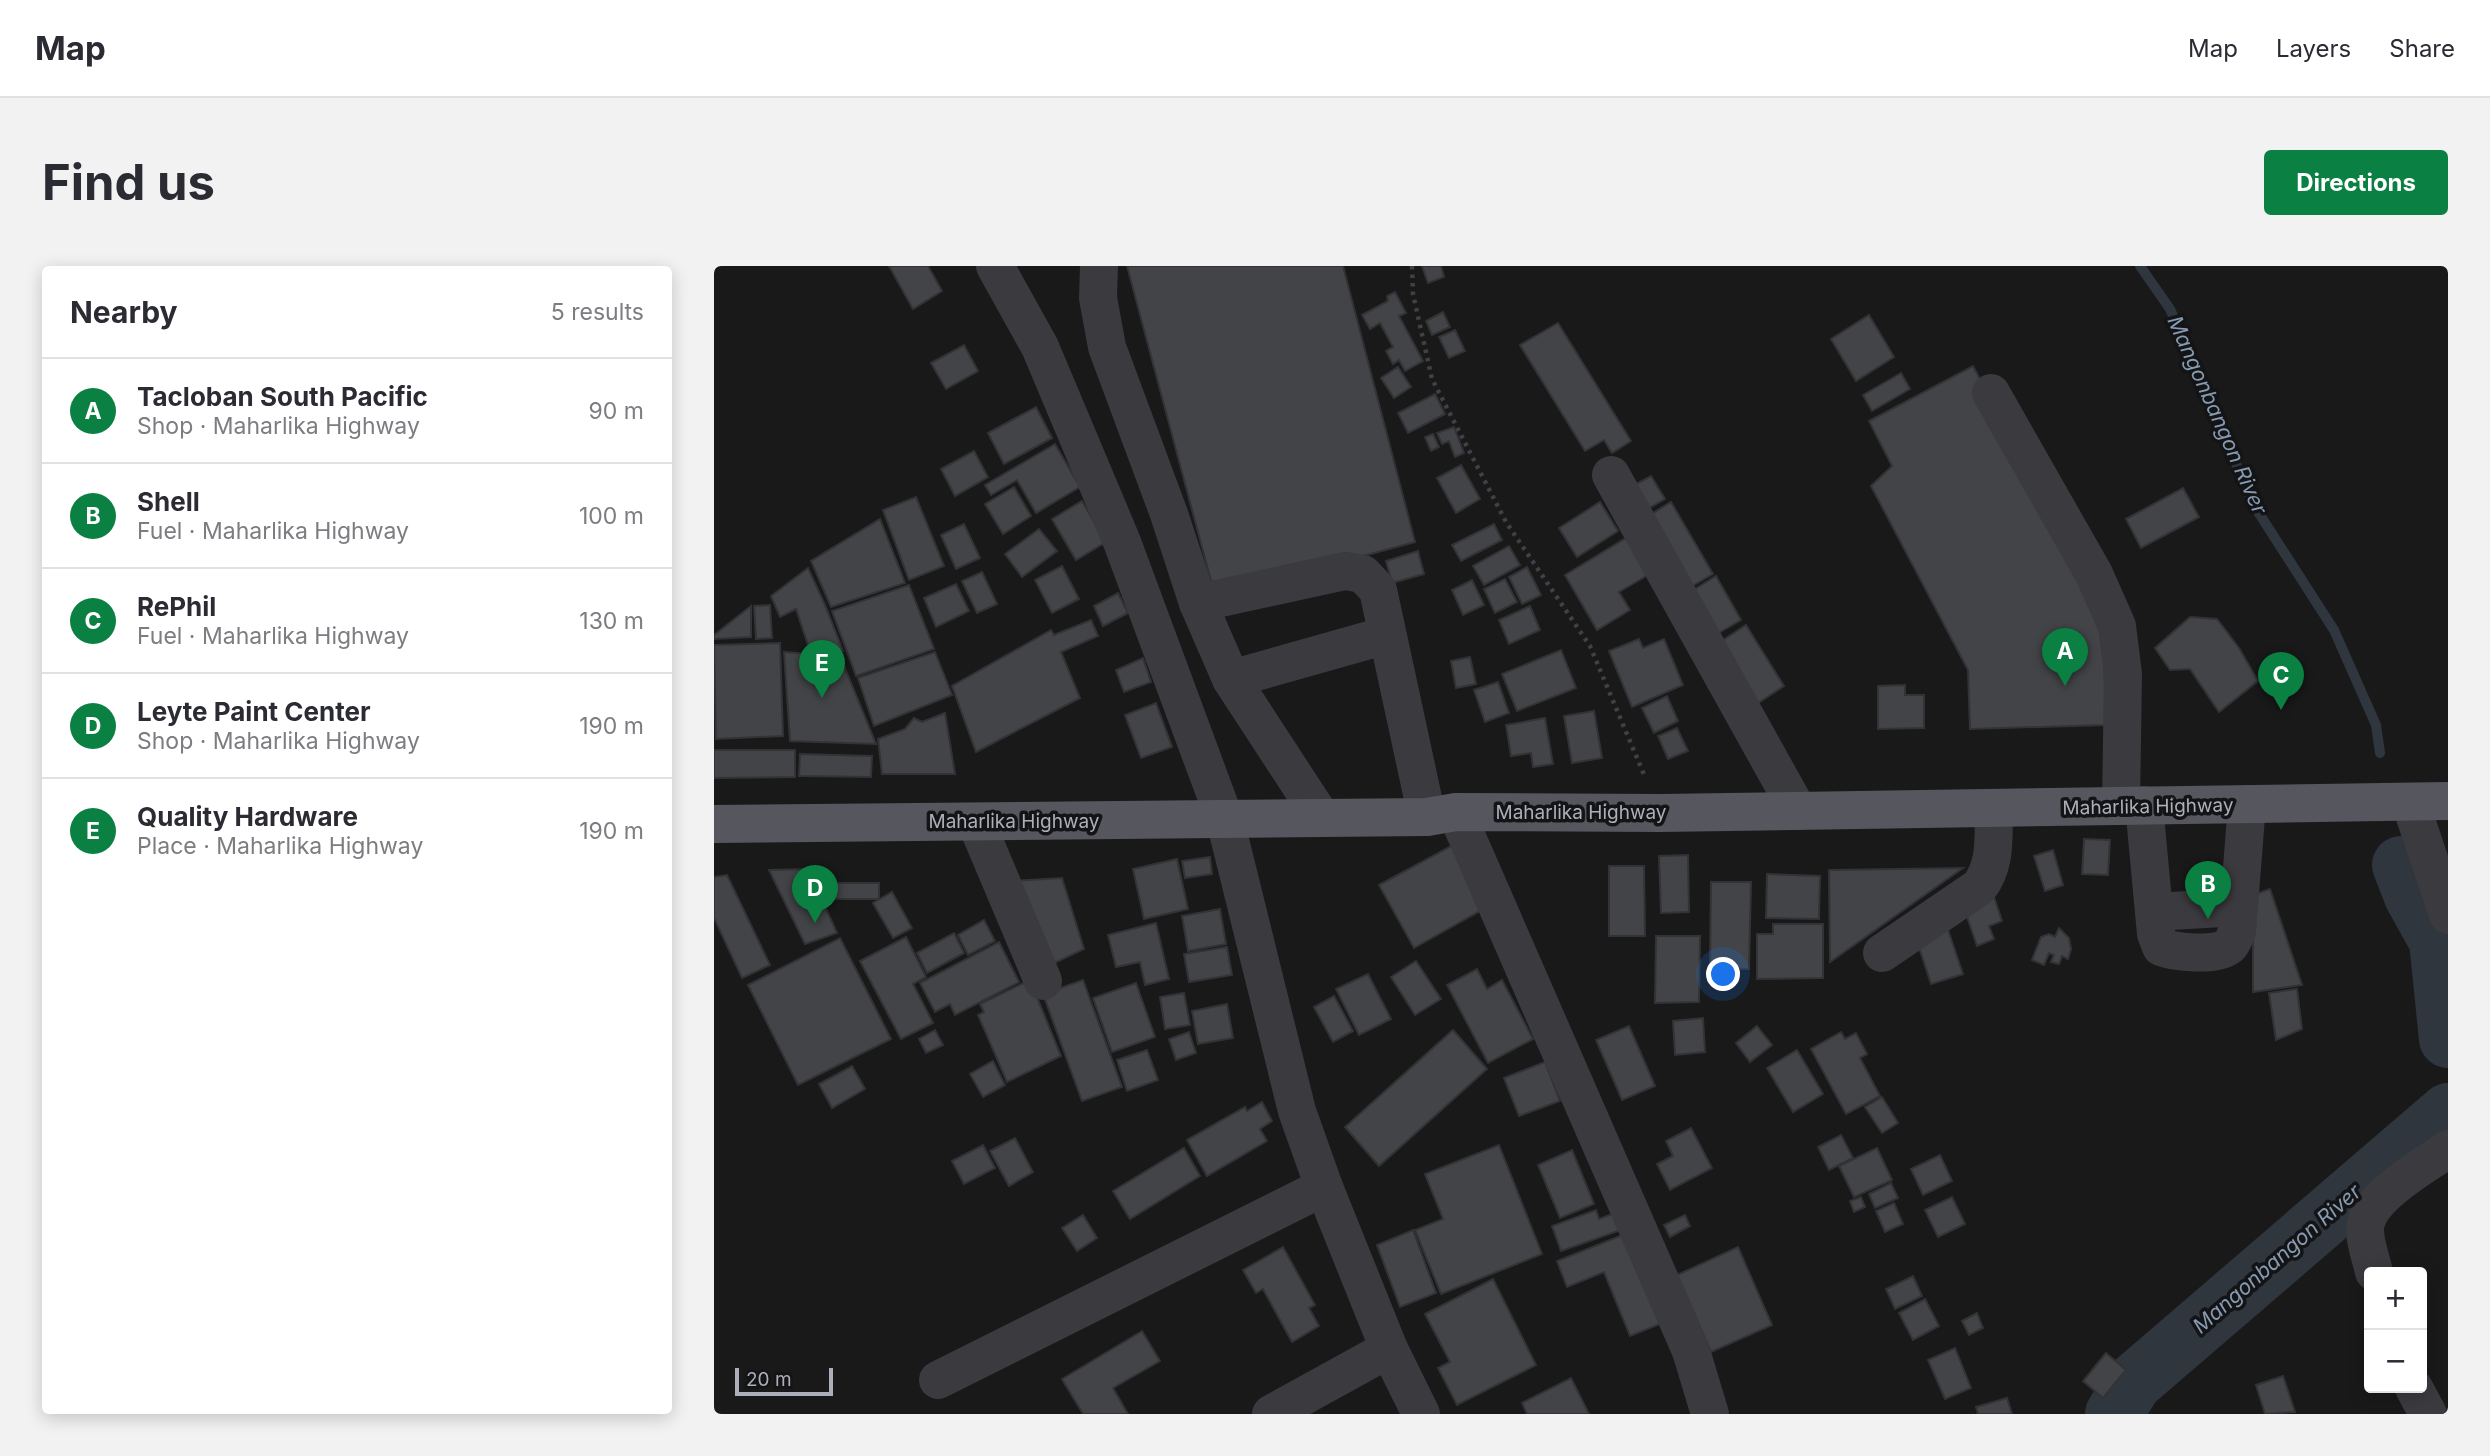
<!DOCTYPE html>
<html lang="en">
<head>
<meta charset="utf-8">
<style>
	body { margin:0; font-family:Inter,sans-serif; background:#f2f2f3; color:#2b2b33 }
	.controls { position:absolute; right:21px; bottom:21px; display:grid; overflow:hidden; border-radius:7px; box-shadow:0 4px 18px #0003 }
	.controls button { width:63px; height:63px; display:grid; place-items:center; padding:0; border:0; border-bottom:2px solid #e1e1e2; background:#fff; color:#2b2b33; font:35px sans-serif }
	.scale { position:absolute; left:21px; bottom:18px; width:98px; box-sizing:border-box; padding-left:7px; border:4px solid #acafb9; border-top:0; font-size:19px; line-height:24px; white-space:nowrap; color:#acafb9; -webkit-text-stroke:5px #141416; paint-order:stroke }
	.you { position:absolute; left:1010px; top:709px; width:24px; height:24px; margin:-18px; border:5px solid #fff; border-radius:50%; background:#1a73e8; box-shadow:0 0 0 10px #1a73e833 }
	.badge { display:grid; place-items:center; width:46px; height:46px; border-radius:50%; background:#0b8043; color:#fff; font-size:23px; font-weight:700 }
	.pin { position:absolute; translate:-50% -58px; filter:drop-shadow(0 2px 4px #0008) }
	.pin::after { content:''; position:absolute; top:37px; width:24px; height:21px; background:inherit; clip-path:polygon(0 0,100% 0,50% 100%) }
	.list { margin:0; padding:0; list-style:none }
	h2 { display:flex; justify-content:space-between; align-items:center; height:91px; margin:0; padding:0 28px; font-size:30px }
	h2 small { font-size:23px; font-weight:400; color:#7c7c81 }
	.list li { display:grid; grid-template-columns:46px 1fr auto; gap:21px; align-items:center; box-sizing:border-box; height:105px; padding:0 28px; border-top:2px solid #e1e1e2 }
	.list b { display:block; font-size:26px; white-space:nowrap }
	.list p { margin:0; font-size:23px; white-space:nowrap; color:#7c7c81 }
	.list em { font-size:23px; font-style:normal; color:#7c7c81 }
	.map { position:relative; flex:none; width:1734px; height:1148px; overflow:hidden; border-radius:7px }
	header { display:flex; align-items:center; gap:42px; box-sizing:border-box; height:98px; padding:0 35px; background:#fff; border-bottom:2px solid #e1e1e2 }
	header strong { font-size:33px }
	nav { display:flex; gap:38px; margin-inline-start:auto; font-size:24px }
	.intro { display:flex; align-items:center; justify-content:space-between; box-sizing:border-box; height:168px; padding:0 42px }
	h1 { margin:0; font-size:49px }
	.button { padding:18px 32px; border-radius:7px; background:#0b8043; color:#fff; font-size:24px; font-weight:700 }
	main { display:flex; gap:42px; padding:0 42px }
	aside { flex:1; background:#fff; border-radius:7px; box-shadow:0 4px 18px #0003 }
	.map>svg:first-child { display:block }
	.lines { fill:none; stroke-linecap:round; stroke-linejoin:round }
	.stream { stroke:#2f363e; stroke-width:10 }
	.river { stroke:#2f363e; stroke-width:58 }
	.building { fill:#434447; stroke:#333336; stroke-width:2 }
	.path { stroke:#404146; stroke-width:4.5; stroke-dasharray:3.5 5; stroke-linecap:butt }
	.minor { stroke:#3a3a3f; stroke-width:38 }
	.major { stroke:#56575e; stroke-width:38 }
	.labels { text-anchor:middle; stroke-width:7; stroke-linejoin:round; paint-order:stroke }
	.street-label { font-size:19px; fill:#acafb9; stroke:#141416 }
	.water-label { font-size:21px; font-style:italic; fill:#869ab1; stroke:#141416 }
</style>
</head>
<body>
<header>
<strong>Map</strong>
<nav><a>Map</a><a>Layers</a><a>Share</a></nav>
</header>
<div class="intro"><h1>Find us</h1><a class="button">Directions</a></div>
<main>
<aside>
<h2>Nearby<small>5 results</small></h2>
<ul class="list">
<li><span class="badge">A</span><div><b>Tacloban South Pacific</b><p>Shop · Maharlika Highway</p></div><em>90 m</em></li>
<li><span class="badge">B</span><div><b>Shell</b><p>Fuel · Maharlika Highway</p></div><em>100 m</em></li>
<li><span class="badge">C</span><div><b>RePhil</b><p>Fuel · Maharlika Highway</p></div><em>130 m</em></li>
<li><span class="badge">D</span><div><b>Leyte Paint Center</b><p>Shop · Maharlika Highway</p></div><em>190 m</em></li>
<li><span class="badge">E</span><div><b>Quality Hardware</b><p>Place · Maharlika Highway</p></div><em>190 m</em></li>
</ul>
</aside>
<div class="map">
<svg width="1734" height="1148" viewBox="0 0 1734 1148">
	<rect width="100%" height="100%" fill="#19191a"/>
	<g class="lines">
		<polyline class="stream" points="1426,0 1456,43 1539,238 1620,364 1662,459 1666,487"/>
		<g class="river">
			<polyline points="1687,599 1699,630 1724,675 1734,773"/>
			<polyline points="1400,1148 1419,1117 1734,846"/>
		</g>
	</g>
	<g class="building">
		<polygon points="175,0 214,0 228,25 199,43"/>
		<polygon points="413,0 629,0 701,276 501,330"/>
		<polygon points="708,0 727,0 730,11 714,17"/>
		<polygon points="681,26 692,47 685,50 709,95 691,105 685,94 679,98 672,85 679,81 666,57 656,63 648,49 674,35 673,30"/>
		<polygon points="729,46 736,61 718,69 712,55"/>
		<polygon points="1155,49 1180,91 1142,115 1117,73"/>
		<polygon points="844,57 917,175 898,187 890,174 871,185 806,79"/>
		<polygon points="741,64 751,85 735,92 725,71"/>
		<polygon points="250,79 264,105 232,123 217,97"/>
		<polygon points="1259,100 1389,348 1392,459 1256,463 1254,404 1157,220 1178,200 1155,155"/>
		<polygon points="684,101 697,121 680,132 667,112"/>
		<polygon points="1187,107 1196,123 1158,145 1149,129"/>
		<polygon points="721,128 731,148 694,167 684,147"/>
		<polygon points="322,141 338,172 290,198 274,167"/>
		<polygon points="740,161 750,187 741,191 735,175 728,178 723,167"/>
		<polygon points="719,168 725,181 717,185 711,171"/>
		<polygon points="341,178 366,221 322,247 303,214 277,229 271,219"/>
		<polygon points="260,185 274,211 241,230 227,203"/>
		<polygon points="747,199 766,233 742,247 723,212"/>
		<polygon points="937,210 951,233 928,246 915,222"/>
		<polygon points="300,221 317,250 289,268 271,238"/>
		<polygon points="1469,222 1485,251 1427,282 1412,253"/>
		<polygon points="202,231 230,300 195,314 169,244"/>
		<polygon points="368,235 392,276 362,294 338,253"/>
		<polygon points="886,236 904,265 863,291 845,262"/>
		<polygon points="957,236 999,308 973,323 931,252"/>
		<polygon points="166,253 191,317 117,341 97,295"/>
		<polygon points="250,258 266,292 242,303 227,269"/>
		<polygon points="780,258 788,274 747,295 738,279"/>
		<polygon points="325,263 343,285 308,311 291,288"/>
		<polygon points="912,272 934,309 905,326 916,344 883,364 851,309"/>
		<polygon points="795,280 806,299 770,319 759,300"/>
		<polygon points="704,285 710,308 678,317 672,295"/>
		<polygon points="348,300 365,333 338,347 321,314"/>
		<polygon points="813,301 827,329 808,338 795,311"/>
		<polygon points="94,302 111,339 129,385 96,385 82,343 66,351 57,330"/>
		<polygon points="268,306 283,338 263,347 248,315"/>
		<polygon points="1002,310 1027,354 998,371 973,328"/>
		<polygon points="791,313 803,336 781,347 770,323"/>
		<polygon points="758,314 770,339 749,349 738,324"/>
		<polygon points="242,318 255,345 222,361 210,332"/>
		<polygon points="195,319 220,383 142,410 118,345"/>
		<polygon points="404,327 414,347 389,360 380,340"/>
		<polygon points="56,339 58,372 42,373 40,340"/>
		<polygon points="37,340 37,371 0,373 0,369"/>
		<polygon points="816,340 826,364 795,378 785,354"/>
		<polygon points="1476,351 1503,353 1525,382 1544,415 1505,446 1476,403 1456,404 1441,382"/>
		<polygon points="377,354 384,370 347,386 366,432 262,486 238,420 337,364 340,369"/>
		<polygon points="1032,359 1070,420 1038,441 1000,380"/>
		<polygon points="925,373 929,382 950,373 969,419 918,441 895,385"/>
		<polygon points="66,377 69,470 2,473 0,379"/>
		<polygon points="847,384 862,422 803,445 788,408"/>
		<polygon points="70,386 126,390 162,478 76,475"/>
		<polygon points="221,386 238,429 160,460 144,412"/>
		<polygon points="756,391 762,418 742,422 737,395"/>
		<polygon points="429,392 437,416 410,426 402,404"/>
		<polygon points="784,416 795,447 771,456 760,424"/>
		<polygon points="1191,419 1191,429 1210,429 1210,462 1164,463 1164,420"/>
		<polygon points="953,430 964,455 940,467 928,442"/>
		<polygon points="442,437 458,481 427,492 411,449"/>
		<polygon points="880,445 888,492 858,497 850,450"/>
		<polygon points="231,447 241,508 168,508 164,473 191,463 200,452 208,456"/>
		<polygon points="831,452 839,498 819,501 817,487 797,490 792,459"/>
		<polygon points="963,462 974,485 954,493 944,470"/>
		<polygon points="0,484 81,484 81,511 0,512"/>
		<polygon points="86,488 158,490 157,511 85,510"/>
		<polygon points="1370,573 1396,574 1394,609 1368,608"/>
		<polygon points="739,579 773,641 700,682 665,619"/>
		<polygon points="1339,584 1349,619 1331,625 1320,590"/>
		<polygon points="974,589 975,646 947,647 945,590"/>
		<polygon points="496,591 498,608 471,612 468,595"/>
		<polygon points="463,593 474,643 430,653 419,603"/>
		<polygon points="895,600 930,600 931,670 895,670"/>
		<polygon points="1249,602 1116,696 1115,604"/>
		<polygon points="94,603 123,667 91,678 55,604"/>
		<polygon points="1053,608 1106,610 1105,653 1052,652"/>
		<polygon points="13,609 56,699 28,712 0,652 0,611"/>
		<polygon points="348,612 370,683 330,702 297,615"/>
		<polygon points="997,616 1037,616 1035,703 996,702"/>
		<polygon points="106,617 165,617 165,633 112,633"/>
		<polygon points="1556,623 1588,719 1539,726 1539,629"/>
		<polygon points="178,626 198,662 179,672 159,637"/>
		<polygon points="1280,631 1288,655 1275,660 1280,673 1263,680 1250,642"/>
		<polygon points="506,643 512,678 474,685 468,650"/>
		<polygon points="270,654 281,675 254,689 244,669"/>
		<polygon points="442,657 455,713 431,719 426,696 402,701 394,669"/>
		<polygon points="1059,658 1109,658 1109,712 1043,713 1043,668 1059,668"/>
		<polygon points="1233,661 1249,708 1217,718 1202,672"/>
		<polygon points="1345,662 1355,672 1357,683 1354,693 1348,690 1345,698 1337,696 1340,689 1335,687 1330,699 1318,694 1327,671 1335,668 1341,671"/>
		<polygon points="240,667 250,687 213,707 203,687"/>
		<polygon points="942,670 986,670 985,736 941,737"/>
		<polygon points="192,671 212,711 199,718 219,757 187,773 146,695"/>
		<polygon points="126,672 177,773 84,819 34,719"/>
		<polygon points="285,676 305,716 241,749 236,738 221,746 206,717"/>
		<polygon points="513,681 518,709 475,716 470,688"/>
		<polygon points="702,695 727,733 701,749 677,711"/>
		<polygon points="763,703 773,723 788,714 819,773 774,797 733,719"/>
		<polygon points="654,708 677,753 645,769 622,723"/>
		<polygon points="316,714 347,790 293,816 264,749 270,746 266,738"/>
		<polygon points="369,714 408,821 368,835 329,728"/>
		<polygon points="422,717 441,771 398,786 379,732"/>
		<polygon points="1583,723 1588,763 1562,774 1555,727"/>
		<polygon points="470,727 476,759 451,763 446,731"/>
		<polygon points="620,730 639,765 619,776 600,741"/>
		<polygon points="513,738 519,772 484,778 478,745"/>
		<polygon points="989,752 991,786 961,789 959,755"/>
		<polygon points="915,760 941,820 908,834 882,774"/>
		<polygon points="1043,760 1058,779 1036,796 1022,777"/>
		<polygon points="221,764 229,779 212,787 205,773"/>
		<polygon points="739,764 773,803 665,900 631,861"/>
		<polygon points="475,766 482,787 462,794 455,773"/>
		<polygon points="1127,766 1131,773 1142,767 1153,788 1146,792 1166,830 1132,848 1097,783"/>
		<polygon points="433,784 444,814 413,825 403,794"/>
		<polygon points="1083,784 1109,828 1079,846 1053,802"/>
		<polygon points="279,795 291,819 269,831 256,808"/>
		<polygon points="831,796 846,835 805,850 790,812"/>
		<polygon points="138,800 151,823 118,842 105,818"/>
		<polygon points="1168,831 1184,857 1168,867 1151,841"/>
		<polygon points="548,836 558,855 546,863 553,875 493,910 473,874 531,841 533,845"/>
		<polygon points="977,862 998,902 956,924 943,898 959,890 952,875"/>
		<polygon points="1127,869 1139,892 1115,904 1104,881"/>
		<polygon points="301,872 319,906 295,920 276,885"/>
		<polygon points="269,879 281,902 250,918 238,895"/>
		<polygon points="785,879 828,988 727,1028 701,964 729,953 711,908"/>
		<polygon points="470,882 486,910 416,953 399,925"/>
		<polygon points="1163,882 1178,914 1140,931 1125,900"/>
		<polygon points="858,884 880,938 846,952 824,899"/>
		<polygon points="1226,889 1238,915 1209,929 1197,903"/>
		<polygon points="1177,917 1184,932 1161,942 1155,928"/>
		<polygon points="1147,931 1151,941 1140,946 1136,935"/>
		<polygon points="1238,931 1251,958 1224,971 1211,944"/>
		<polygon points="1180,937 1189,958 1171,966 1162,945"/>
		<polygon points="882,944 885,953 901,947 907,964 847,985 838,960"/>
		<polygon points="369,949 383,972 363,985 348,962"/>
		<polygon points="971,949 976,960 956,971 950,959"/>
		<polygon points="699,964 722,1027 686,1041 663,979"/>
		<polygon points="911,968 946,1058 916,1070 890,1006 853,1021 843,995"/>
		<polygon points="569,981 601,1039 595,1042 605,1060 578,1076 549,1023 542,1027 529,1004"/>
		<polygon points="1024,981 1058,1059 997,1086 963,1009"/>
		<polygon points="1199,1010 1208,1030 1181,1043 1172,1023"/>
		<polygon points="779,1013 822,1099 743,1139 724,1102 736,1096 711,1048"/>
		<polygon points="1211,1033 1225,1060 1199,1074 1185,1047"/>
		<polygon points="1263,1047 1269,1062 1255,1069 1248,1055"/>
		<polygon points="428,1065 446,1095 399,1122 414,1148 369,1148 348,1113"/>
		<polygon points="1241,1082 1257,1122 1231,1133 1214,1094"/>
		<polygon points="1392,1087 1412,1104 1389,1132 1369,1115"/>
		<polygon points="1569,1110 1581,1146 1551,1148 1542,1119"/>
		<polygon points="857,1112 875,1148 813,1148 808,1137"/>
		<polygon points="1293,1132 1298,1148 1264,1148 1262,1141"/>
	</g>
	<g class="lines">
		<polyline class="path" points="698,0 699,28 718,113 792,256 876,380 931,511"/>
		<g class="minor">
			<polyline points="281,0 326,81 408,276 511,554 583,845 610,921 675,1083 707,1148"/>
			<polyline points="385,0 384,32 393,81 455,248 484,337 517,413 607,551"/>
			<polyline points="1277,127 1380,308 1403,360 1409,408 1407,540"/>
			<polyline points="897,209 1084,545"/>
			<polyline points="484,337 631,305 649,308 664,324 713,551"/>
			<polyline points="517,413 673,369"/>
			<polyline points="1696,536 1734,649"/>
			<path d="M1430,539L1442,668L1447,681C1461,686 1502,691 1515,680C1519,677 1521,670 1523,665L1533,538"/>
			<polyline points="742,546 977,1085 996,1148"/>
			<polyline points="262,556 329,715"/>
			<polyline points="1440,646 1525,641"/>
			<path d="M1168,687L1265,621C1283,598 1279,569 1280,542"/>
			<path d="M1660,1006C1657,993 1651,977 1651,964C1651,932 1710,900 1734,883"/>
			<polyline points="224,1114 610,921"/>
			<polyline points="1700,1122 1714,1148"/>
			<polyline points="557,1148 675,1083"/>
		</g>
		<polyline class="major" points="0,558 713,551 742,546 946,547 1734,535"/>
	</g>
	<g class="labels">
		<g class="street-label">
			<text transform="translate(1434 540) rotate(-1)" y="7">Maharlika Highway</text>
			<text x="867" y="553">Maharlika Highway</text>
			<text x="300" y="562">Maharlika Highway</text>
		</g>
		<g class="water-label">
			<text transform="translate(1503 149) rotate(66)" y="7">Mangonbangon River</text>
			<text transform="translate(1563 993) rotate(-41)" y="7">Mangonbangon River</text>
		</g>
	</g>
</svg>
<div class="controls">
<button>+</button>
<button>−</button>
</div>
<div class="scale">20 m</div>
<div class="you"></div>
<div class="pin badge" style="left:1351px;top:420px">A</div>
<div class="pin badge" style="left:1494px;top:653px">B</div>
<div class="pin badge" style="left:1567px;top:444px">C</div>
<div class="pin badge" style="left:101px;top:657px">D</div>
<div class="pin badge" style="left:108px;top:432px">E</div>
</div>
</main>
</body>
</html>
